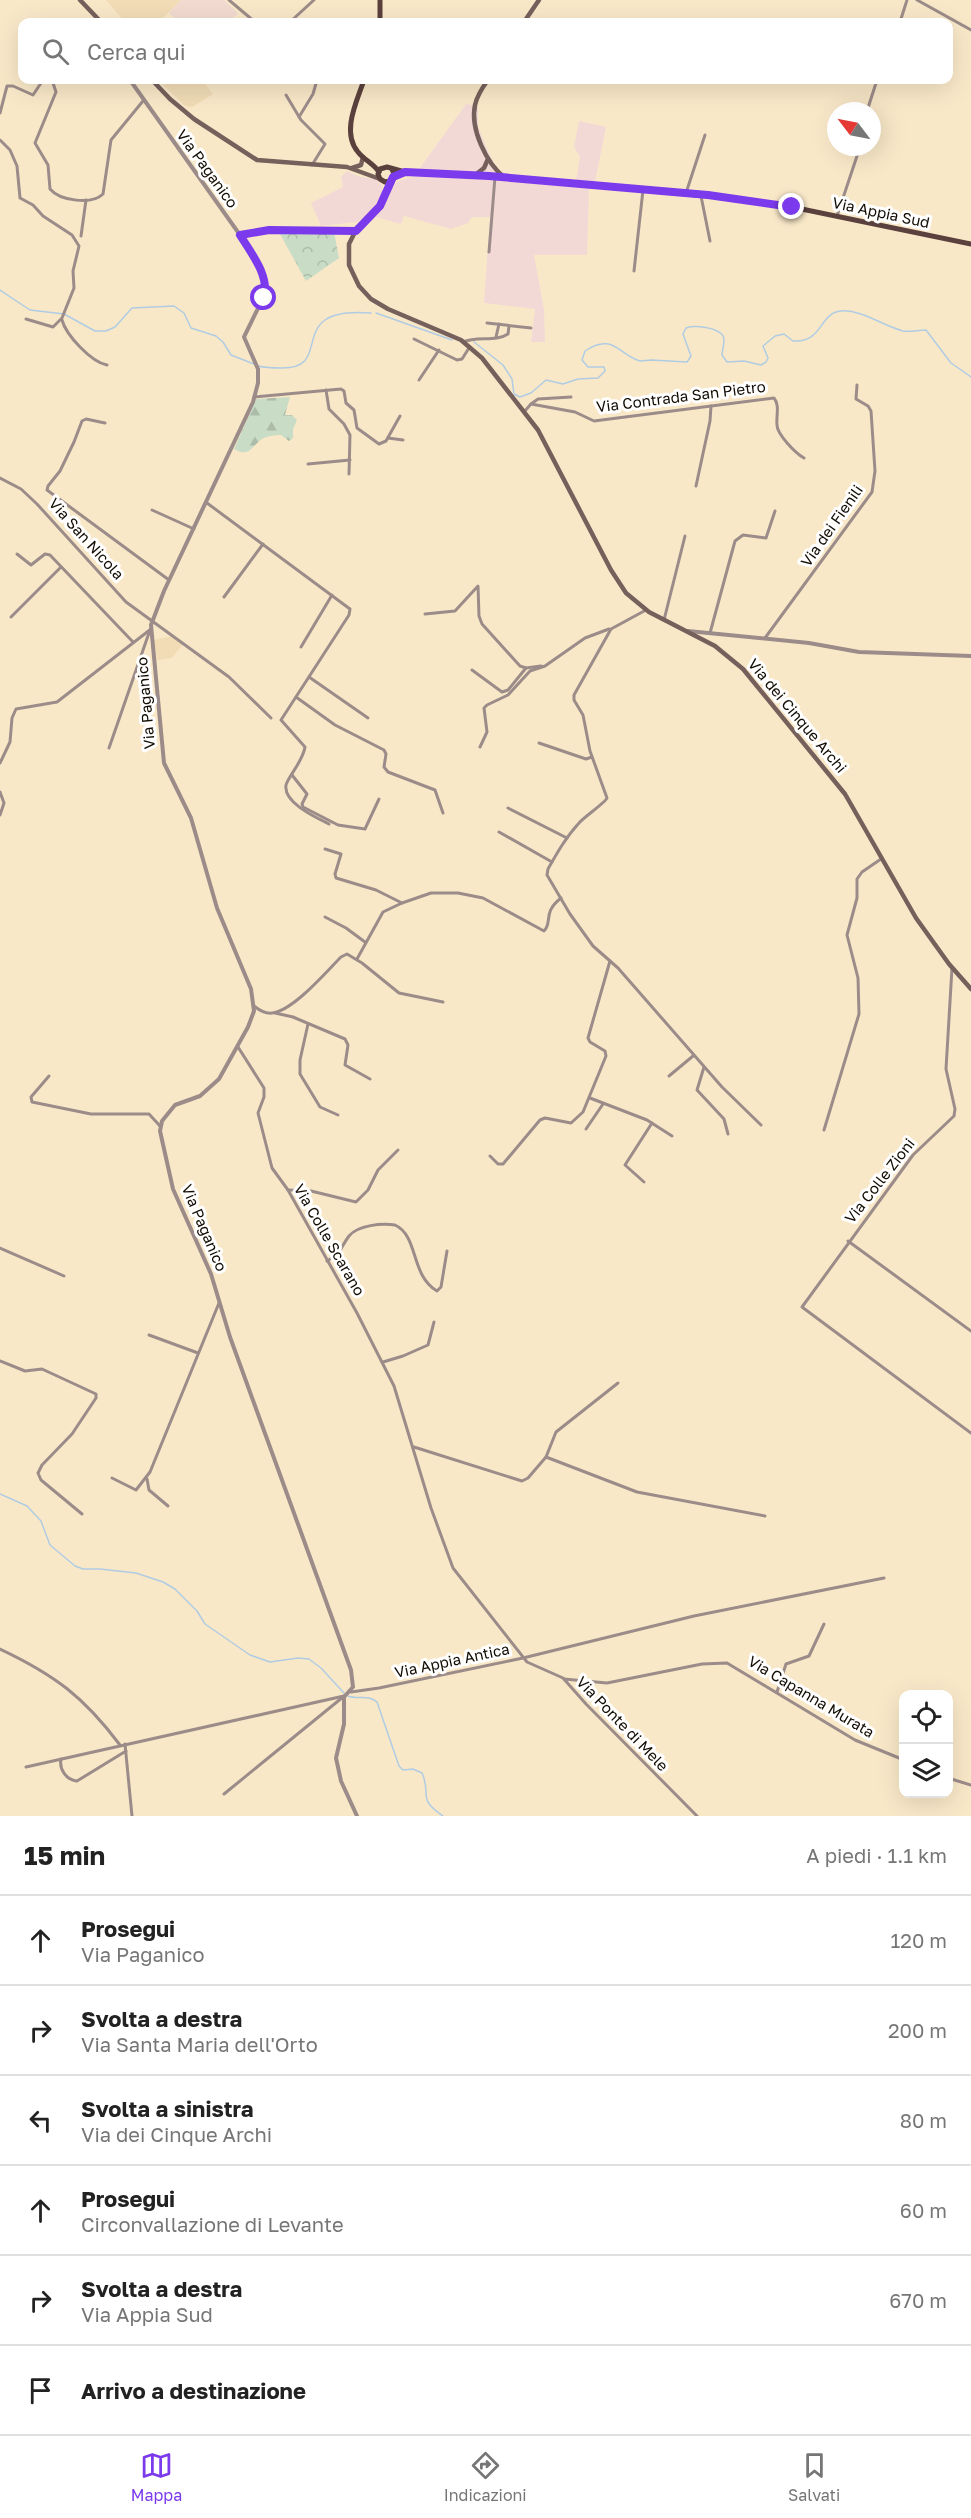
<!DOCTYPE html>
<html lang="it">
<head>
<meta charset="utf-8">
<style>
	body { margin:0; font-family:"Golos Text",sans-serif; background:#f6f6f6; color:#222 }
	.controls { position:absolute; right:18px; bottom:18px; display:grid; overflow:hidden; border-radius:12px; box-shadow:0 6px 24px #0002 }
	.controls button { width:54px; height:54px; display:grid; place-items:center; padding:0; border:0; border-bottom:2px solid #e0e0e0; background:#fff; color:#222; font:30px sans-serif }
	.compass { position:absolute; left:827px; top:102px; width:54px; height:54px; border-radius:50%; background:#fff; box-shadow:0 6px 24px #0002; rotate:302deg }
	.stop { position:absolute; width:18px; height:18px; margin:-14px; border:4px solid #7c3aed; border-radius:50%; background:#fff }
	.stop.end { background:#7c3aed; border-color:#fff; box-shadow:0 2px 6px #0008 }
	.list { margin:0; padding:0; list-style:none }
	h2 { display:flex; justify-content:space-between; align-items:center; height:78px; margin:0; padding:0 24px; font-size:26px }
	h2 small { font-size:20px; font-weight:400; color:#767676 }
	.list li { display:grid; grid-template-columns:39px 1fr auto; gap:18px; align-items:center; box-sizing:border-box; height:90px; padding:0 24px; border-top:2px solid #e0e0e0 }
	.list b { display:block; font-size:22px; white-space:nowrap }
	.list p { margin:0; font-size:20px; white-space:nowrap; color:#767676 }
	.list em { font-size:20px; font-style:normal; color:#767676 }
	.icon { flex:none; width:33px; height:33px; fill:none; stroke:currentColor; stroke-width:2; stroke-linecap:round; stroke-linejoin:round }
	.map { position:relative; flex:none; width:971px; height:1816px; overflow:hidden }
	.search { position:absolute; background:#fff; box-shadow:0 6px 24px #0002; left:18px; right:18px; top:18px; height:66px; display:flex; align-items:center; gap:15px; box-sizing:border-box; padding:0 21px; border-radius:12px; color:#767676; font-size:22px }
	.sheet { height:618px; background:#fff }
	nav { display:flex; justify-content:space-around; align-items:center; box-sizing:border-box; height:84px; border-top:2px solid #e0e0e0; background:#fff; font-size:16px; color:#767676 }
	nav a { display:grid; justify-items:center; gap:3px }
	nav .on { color:#7c3aed }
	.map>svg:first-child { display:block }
	.commercial { fill:#f3d9d5 }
	.built { fill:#f1dcb6 }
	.medical { fill:#f2dad0 }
	.forest { fill:url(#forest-firs) }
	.park { fill:url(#park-crowns) }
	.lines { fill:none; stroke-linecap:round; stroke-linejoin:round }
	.stream { stroke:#b0cce3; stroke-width:1.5 }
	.minor { stroke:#9c8c89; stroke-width:3 }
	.tertiary { stroke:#9c8c89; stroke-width:4 }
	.secondary { stroke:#76605c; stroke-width:4.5 }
	.primary { stroke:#5b413d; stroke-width:5 }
	.route { stroke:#7c3aed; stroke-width:8 }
	.labels { text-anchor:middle; stroke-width:6; stroke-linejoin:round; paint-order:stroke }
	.street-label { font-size:15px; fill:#120c03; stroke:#fff }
</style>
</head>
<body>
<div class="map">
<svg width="971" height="1816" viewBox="0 0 971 1816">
	<defs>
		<pattern id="forest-firs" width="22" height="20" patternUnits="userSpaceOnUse" patternTransform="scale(1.5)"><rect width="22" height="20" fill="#c9dcc6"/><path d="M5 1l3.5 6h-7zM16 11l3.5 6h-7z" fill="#acbca8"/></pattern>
		<pattern id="park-crowns" width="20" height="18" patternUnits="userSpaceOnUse" patternTransform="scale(1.5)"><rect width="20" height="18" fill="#c9dcc6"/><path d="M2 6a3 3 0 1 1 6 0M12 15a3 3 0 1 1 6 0" fill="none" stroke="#acbca8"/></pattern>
	</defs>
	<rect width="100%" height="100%" fill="#f9e8c8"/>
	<g class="commercial">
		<polygon points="466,104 478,106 478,126 485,144 496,169 505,174 576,181 580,157 574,147 579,121 606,127 595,182 589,190 587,255 534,255 544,309 545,342 531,342 535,309 484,303 490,217 472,217 468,223 451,229 404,216 401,224 376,217 384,207 393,187 397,182 414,176"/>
		<polygon points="347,171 360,177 375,179 382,185 382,194 372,210 357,222 321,226 311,203 343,187 341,177"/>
	</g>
	<g class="built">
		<polygon points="106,0 181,0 159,22 125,22"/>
		<polygon points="158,80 202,80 213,94 192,107 185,106"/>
		<polygon points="172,636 183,644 172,658 157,660 154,640"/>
	</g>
	<polygon class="medical" points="181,0 224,0 238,13 229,22 179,22 169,13"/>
	<path class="forest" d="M290,397L285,415H292L297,420L293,429V438L289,441L281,435C275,435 267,436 262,439C251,447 249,458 234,449L256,399Z"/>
	<polygon class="park" points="334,232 339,258 306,281 280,234"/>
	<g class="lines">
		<g class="stream">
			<polyline points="0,290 30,310 64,314 95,331 106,331 115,327 132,308 174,306 184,313 191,328 216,336 223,342 231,355 254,364"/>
			<polyline points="376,313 452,340"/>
			<path d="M474,342L503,365L512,379L514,394L520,397L531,393L546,380L563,384L578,379L598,378L605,371L604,367H588L582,360L585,351C613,332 619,355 640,361L651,360L687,362L691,356L683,334L686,328C694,325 718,327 723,336C726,341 722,349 722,355L727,362L744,361L761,365L766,362L768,358L763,346L775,336L784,334L793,341C823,343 819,313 841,311C861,309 883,326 903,331C911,332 918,330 926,330L951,363L971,377"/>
			<path d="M258,366C266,368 273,368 282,368C322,368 303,336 325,320C336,312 358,312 371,313"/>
			<polyline points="0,1494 27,1506 41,1521 50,1545 75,1566 83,1569 100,1569 136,1573 163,1582 175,1589 197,1611 205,1624 250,1655 270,1662 298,1658 309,1659 321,1668 344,1693"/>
			<path d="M348,1696C358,1700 368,1694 377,1702L399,1766L403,1770L413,1769L422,1773C432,1795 416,1798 443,1816"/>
		</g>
		<g class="minor">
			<polyline points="229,0 255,22"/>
			<polyline points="917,0 971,30"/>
			<polyline points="93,22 97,18"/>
			<polyline points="290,22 314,0"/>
			<polyline points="900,22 907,0"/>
			<path d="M52,80L56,92L35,143L48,165L50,189C60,201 92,205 103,194L111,140L143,101"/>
			<polyline points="286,95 301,120 325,144 312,165"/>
			<polyline points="867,111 877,80"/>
			<polyline points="0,113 7,86 13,86 33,95 43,80"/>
			<polyline points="299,117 313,94 317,80"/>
			<polyline points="0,140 10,150 17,166 20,198 33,205 43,216 72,235 79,246 73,271 74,288 62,318 53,327 26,319"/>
			<polyline points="686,193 705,135"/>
			<polyline points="701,196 710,241"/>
			<polyline points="837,216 860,147"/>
			<polyline points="240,235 267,230 356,231"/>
			<polyline points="81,236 86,200"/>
			<polyline points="489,252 495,177"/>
			<polyline points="634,271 643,190"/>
			<path d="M62,320C66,335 91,362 107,365"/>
			<polyline points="487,323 531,328"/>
			<polyline points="496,337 499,324"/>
			<polyline points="414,339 457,360 462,359 469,348"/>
			<path d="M463,342C477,336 496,342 508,334L509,326"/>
			<polyline points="419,380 439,350"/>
			<polyline points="326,390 329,409 344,424 350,435 349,474"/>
			<polyline points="254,397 341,389 344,391 346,403 354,410 357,428 379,444 386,441 400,416"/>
			<polyline points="531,404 538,399 571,397"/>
			<path d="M524,412L531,404L575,412L594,421L774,398C780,405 776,416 777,425C777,434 795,453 804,458"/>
			<polyline points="105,423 86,419 82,421 74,442 60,471 48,486 47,490 169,580"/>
			<polyline points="388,438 403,440"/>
			<polyline points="308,464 350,460"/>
			<polyline points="0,478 21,489 37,504 126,602 229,677 271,718"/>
			<polyline points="696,486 710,421 711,406"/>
			<path d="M207,503L350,609L349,615L281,720L305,747C303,761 288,777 286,785C283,803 317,818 329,824"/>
			<polyline points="152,510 194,529"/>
			<polyline points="17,554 31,565 45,554 50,555 133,642"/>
			<polyline points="224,597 263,544"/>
			<path d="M646,610L611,629L574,695V700L583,715L590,751L607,798C605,803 585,816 579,823C566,837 557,853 548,869L547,875L570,914L593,946L618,968L722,1087L761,1125"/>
			<polyline points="425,614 455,611 478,586 479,616 482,624 520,666 526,668"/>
			<polyline points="11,617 61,567"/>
			<polyline points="664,620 685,536"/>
			<polyline points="710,633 735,541 743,535 766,538 775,511"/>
			<polyline points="765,638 872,492 875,471 871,411 868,406 856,399 857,385"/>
			<polyline points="301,647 332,595"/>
			<polyline points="472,670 502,692 508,690 526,668 541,666"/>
			<polyline points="309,677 368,718"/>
			<polyline points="296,697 335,725 384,750 386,754 384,767 388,772 435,790 443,813"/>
			<polyline points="539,743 586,759 592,757"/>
			<polyline points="480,747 487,732 484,708 487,705 508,695 530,671 545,666 585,638 609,629"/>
			<polyline points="109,748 150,630"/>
			<polyline points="0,763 10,742 12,718 16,709 57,702 151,629"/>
			<polyline points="292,775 307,794 302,804 303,807 338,825 365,829 379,799"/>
			<polyline points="0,792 4,803 0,815"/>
			<polyline points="508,808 567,838"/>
			<polyline points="499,832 552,862"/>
			<polyline points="325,849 341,854 335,874 336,878 376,890 402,903"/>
			<polyline points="325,917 346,928 365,942"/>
			<path d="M357,959L383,912L402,903L431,893H458L483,898L544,931C553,922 542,913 561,898"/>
			<polyline points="952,968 946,1069 955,1109 954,1116 913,1155 802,1307 971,1433"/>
			<path d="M254,1006C259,1010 265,1014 272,1013C293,1011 326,972 341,957L347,954L362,963L399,993L443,1002"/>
			<polyline points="275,1013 293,1017 345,1039 348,1045 345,1065 370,1079"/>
			<polyline points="308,1024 300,1060 300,1074 320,1107 338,1115"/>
			<polyline points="238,1047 264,1088 264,1097 258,1113 272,1168 288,1190 357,1313 394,1386 431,1508 453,1568 527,1662 563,1678 586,1704 697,1816"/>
			<polyline points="704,1067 697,1090 724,1119 728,1134"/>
			<polyline points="49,1076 31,1097 32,1102 91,1114 149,1114 160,1126"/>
			<polyline points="669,1076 693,1056"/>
			<polyline points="590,1098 647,1120 672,1136"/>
			<polyline points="586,1129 603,1104"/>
			<polyline points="824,1130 859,1014 858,978 847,935 857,898 857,879 862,872 881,859"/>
			<polyline points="490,1156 498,1164 503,1164 540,1120 545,1118 571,1123 583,1112 606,1056 605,1051 590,1042 588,1038 610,961"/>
			<polyline points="644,1182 625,1165 652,1123"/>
			<polyline points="288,1190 311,1191 356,1202 368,1190 378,1170 398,1150"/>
			<polyline points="848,1241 971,1331"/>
			<polyline points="0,1248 64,1276"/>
			<path d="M327,1261C342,1253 340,1248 349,1236C358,1225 382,1223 395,1225C419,1236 410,1275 437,1291L441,1287L447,1251"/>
			<polyline points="149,1335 198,1353"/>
			<polyline points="0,1361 25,1371 42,1369 96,1394 96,1398 72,1434 42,1465 38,1473 41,1480 82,1514"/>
			<polyline points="383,1362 403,1356 428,1345 434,1322"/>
			<polyline points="414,1447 522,1481 528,1478 546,1457 637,1492 765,1516"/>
			<polyline points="546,1457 556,1432 618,1383"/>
			<polyline points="112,1478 136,1490 150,1472 219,1303"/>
			<polyline points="147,1479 149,1490 168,1506"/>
			<path d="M0,1649C55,1675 84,1697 120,1745"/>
			<polyline points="564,1679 607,1683 702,1664 727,1663 855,1740 904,1760"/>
			<polyline points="351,1692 379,1688 523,1658 694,1616 884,1578"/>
			<polyline points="777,1692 786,1664 809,1656 824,1624"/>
			<polyline points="125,1744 132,1816"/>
			<path d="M61,1759C59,1769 66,1780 77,1781L126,1751"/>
			<polyline points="26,1767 344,1696"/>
			<polyline points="948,1778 971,1785"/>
			<polyline points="224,1794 343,1697"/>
		</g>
		<g class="tertiary">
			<polyline points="130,80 240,235 261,272 265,286 264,296 244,337 258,369 258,383 253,402 164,591 151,625 164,763 191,818 217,908 251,989 254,1011 248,1027 219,1079 200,1096 175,1105 162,1121 160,1131 173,1189 211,1274 230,1337 351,1670 353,1687 344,1697 344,1724 336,1758 341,1781 357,1816"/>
			<polyline points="688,631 809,643 859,652 971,656"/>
		</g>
		<g class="secondary">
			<polyline points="80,0 101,22"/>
			<polyline points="524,22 539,0"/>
			<polyline points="152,80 170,99 194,119 257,160 347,167 380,179"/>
			<path d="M488,80C482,88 477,96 475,105C470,129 486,163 505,178"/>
			<polyline points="352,168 361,165 363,157"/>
			<polyline points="475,175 484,168 488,159"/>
			<polyline points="390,181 383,201 355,232 349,244 349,265 359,286 371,299 388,309 461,340 482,358 538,430 611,570 626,593 649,612 715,646 743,669 845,794 916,918 949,964 971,989"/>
		</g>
		<g class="primary">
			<polyline points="380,0 380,22"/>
			<path d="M364,80C357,101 341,132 358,152C364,160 373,163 379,172"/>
			<polyline points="392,169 394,174 390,181 385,182 380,179 378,174 380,169 387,167 405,172 489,176 719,197 792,207 971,244"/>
		</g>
	</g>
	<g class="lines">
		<path class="route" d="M264,298C270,276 251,253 240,235L269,230L356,231L380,206L393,177L405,172L489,176L708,195L792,207"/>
	</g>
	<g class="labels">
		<g class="street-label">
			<text transform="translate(207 169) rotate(54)" y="5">Via Paganico</text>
			<text transform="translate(881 213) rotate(12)" y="5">Via Appia Sud</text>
			<text transform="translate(681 397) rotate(-7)" y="5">Via Contrada San Pietro</text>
			<text transform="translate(832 526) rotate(-55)" y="5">Via dei Fienili</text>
			<text transform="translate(86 539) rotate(48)" y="5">Via San Nicola</text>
			<text transform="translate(146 703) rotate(-95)" y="5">Via Paganico</text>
			<text transform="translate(797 716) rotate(50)" y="5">Via dei Cinque Archi</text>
			<text transform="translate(880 1181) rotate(-52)" y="5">Via Colle Zioni</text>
			<text transform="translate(204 1228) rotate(67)" y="5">Via Paganico</text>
			<text transform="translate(329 1240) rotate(60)" y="5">Via Colle Scarano</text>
			<text transform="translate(452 1661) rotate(-12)" y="5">Via Appia Antica</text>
			<text transform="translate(811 1697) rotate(31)" y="5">Via Capanna Murata</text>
			<text transform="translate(622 1724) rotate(46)" y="5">Via Ponte di Mele</text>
		</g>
	</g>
</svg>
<div class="controls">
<button><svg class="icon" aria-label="locate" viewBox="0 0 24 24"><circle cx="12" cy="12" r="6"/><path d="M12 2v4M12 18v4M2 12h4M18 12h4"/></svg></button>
<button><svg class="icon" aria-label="layers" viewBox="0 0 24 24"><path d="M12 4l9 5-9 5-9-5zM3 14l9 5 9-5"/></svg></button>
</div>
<svg class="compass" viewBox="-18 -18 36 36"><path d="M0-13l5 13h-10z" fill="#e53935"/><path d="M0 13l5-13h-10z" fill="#767676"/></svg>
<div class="stop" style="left:264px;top:298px"></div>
<div class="stop end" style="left:792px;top:207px"></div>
<div class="search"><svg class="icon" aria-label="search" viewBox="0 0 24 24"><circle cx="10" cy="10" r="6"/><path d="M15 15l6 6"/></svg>Cerca qui</div>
</div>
<section class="sheet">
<h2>15 min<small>A piedi · 1.1 km</small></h2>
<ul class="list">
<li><svg class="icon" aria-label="ahead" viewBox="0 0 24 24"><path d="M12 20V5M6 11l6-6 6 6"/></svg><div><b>Prosegui</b><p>Via Paganico</p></div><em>120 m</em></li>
<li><svg class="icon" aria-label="right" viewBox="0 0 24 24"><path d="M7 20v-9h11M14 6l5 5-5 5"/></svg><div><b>Svolta a destra</b><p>Via Santa Maria dell'Orto</p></div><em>200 m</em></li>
<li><svg class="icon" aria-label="left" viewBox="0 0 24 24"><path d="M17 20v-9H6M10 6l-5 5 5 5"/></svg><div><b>Svolta a sinistra</b><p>Via dei Cinque Archi</p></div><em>80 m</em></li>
<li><svg class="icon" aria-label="ahead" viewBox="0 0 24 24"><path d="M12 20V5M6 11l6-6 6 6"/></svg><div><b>Prosegui</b><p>Circonvallazione di Levante</p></div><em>60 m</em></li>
<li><svg class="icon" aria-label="right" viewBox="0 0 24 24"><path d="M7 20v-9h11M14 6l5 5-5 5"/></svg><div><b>Svolta a destra</b><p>Via Appia Sud</p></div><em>670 m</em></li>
<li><svg class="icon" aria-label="arrive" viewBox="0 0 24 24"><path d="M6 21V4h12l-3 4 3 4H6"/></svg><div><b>Arrivo a destinazione</b></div></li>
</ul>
</section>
<nav>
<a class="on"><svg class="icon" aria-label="map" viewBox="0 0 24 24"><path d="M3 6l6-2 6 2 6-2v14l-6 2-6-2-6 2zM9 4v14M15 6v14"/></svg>Mappa</a>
<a><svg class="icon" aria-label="directions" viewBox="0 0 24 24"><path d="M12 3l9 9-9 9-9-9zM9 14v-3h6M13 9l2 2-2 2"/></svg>Indicazioni</a>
<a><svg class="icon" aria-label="saved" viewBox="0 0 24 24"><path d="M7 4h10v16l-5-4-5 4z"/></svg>Salvati</a>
</nav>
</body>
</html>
